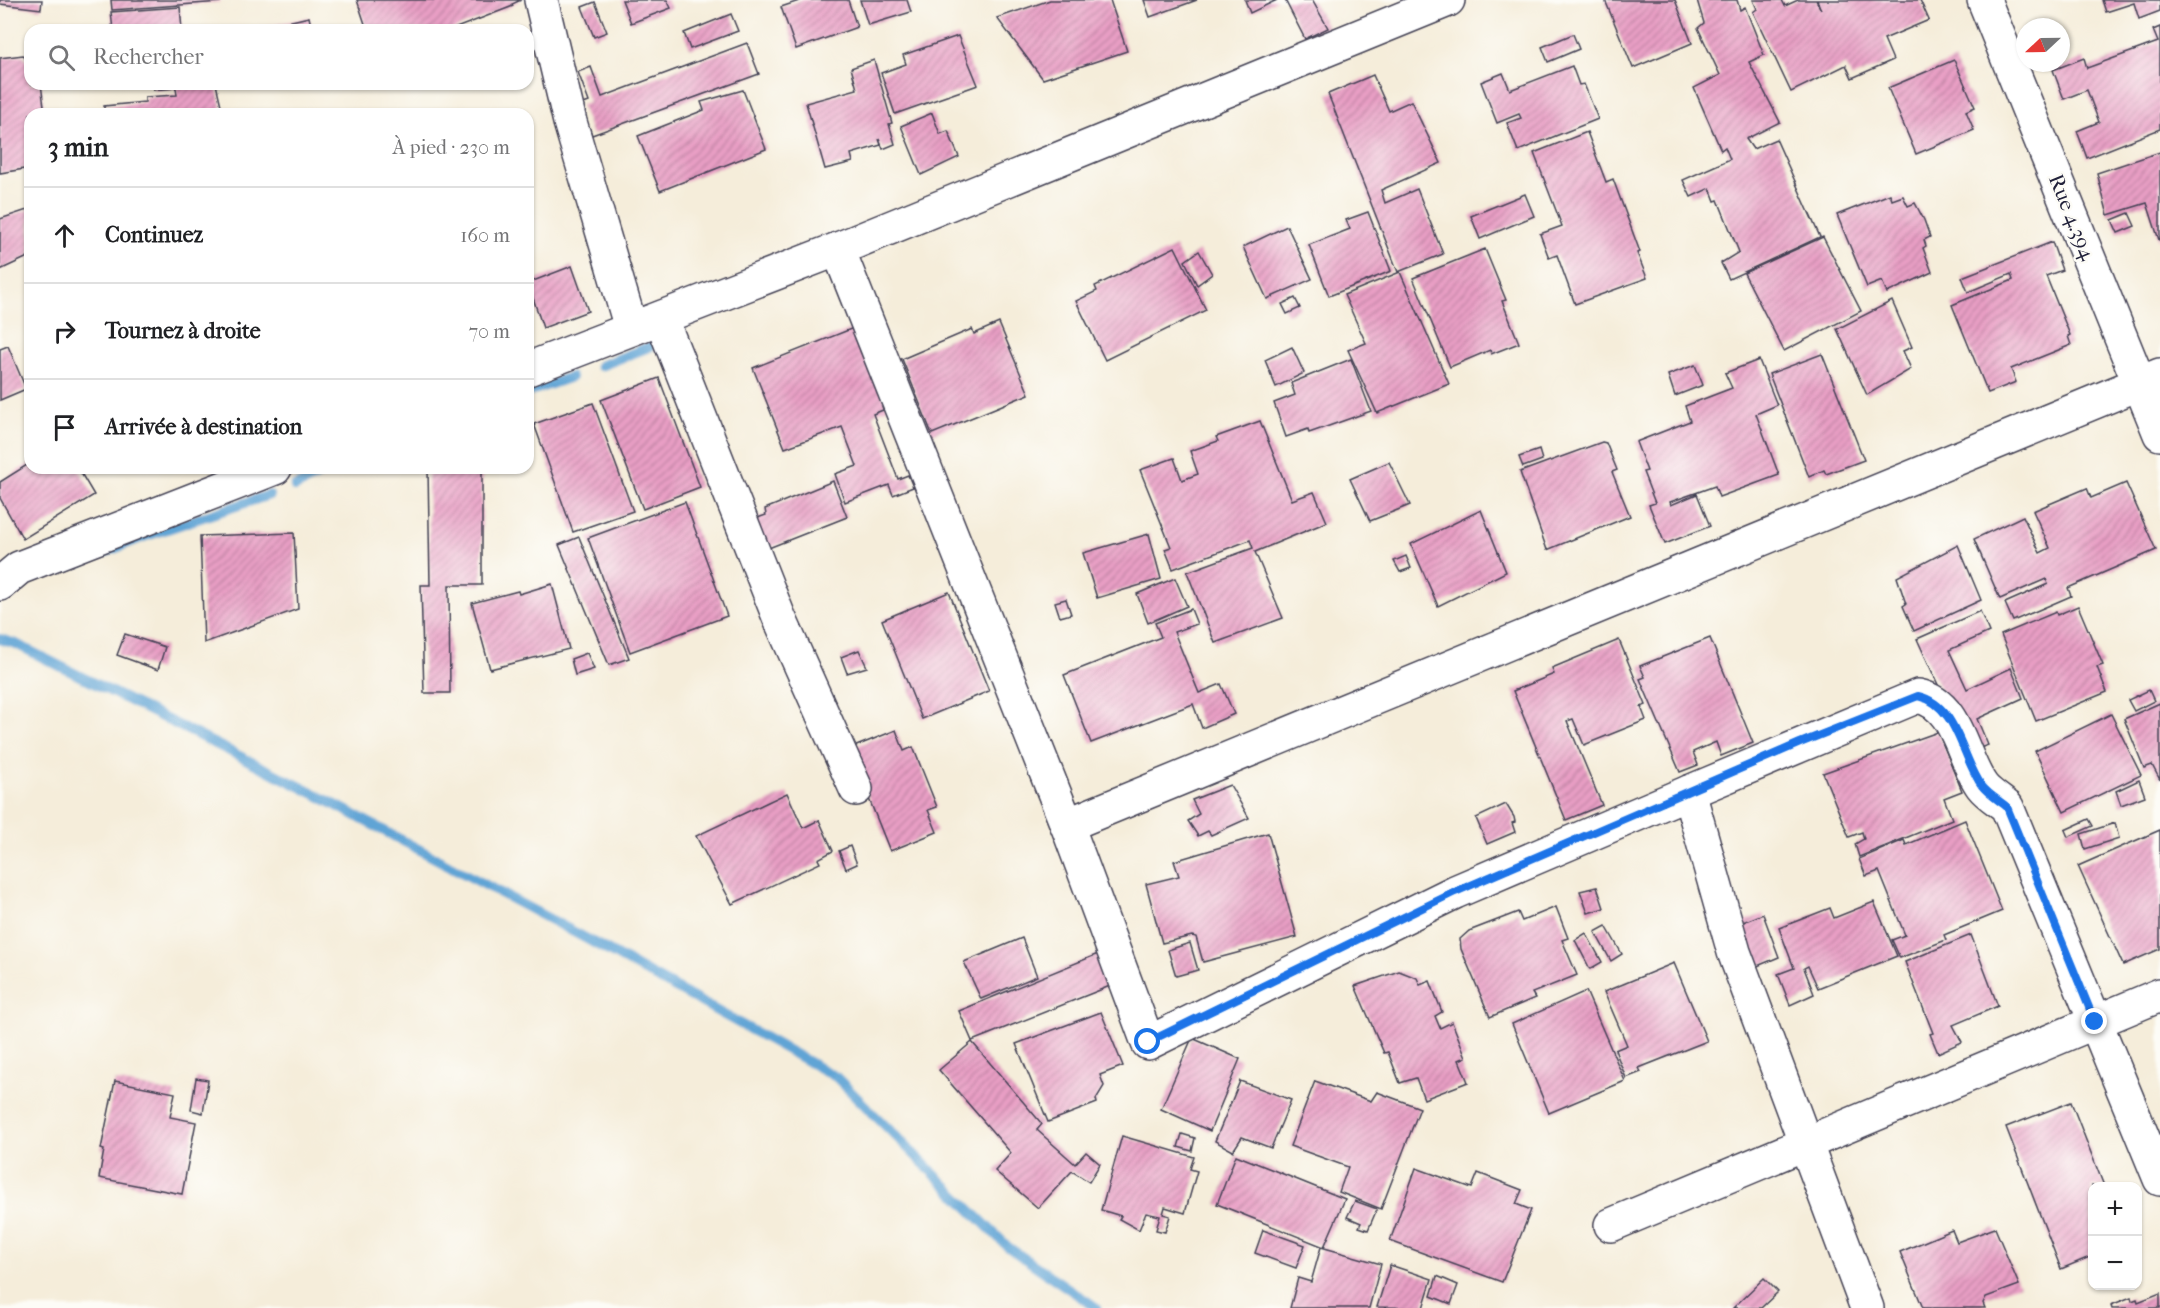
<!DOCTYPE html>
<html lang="fr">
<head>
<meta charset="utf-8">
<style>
	body { margin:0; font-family:"IM FELL French Canon",serif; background:#f2f2f2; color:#202124 }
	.controls { position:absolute; right:18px; bottom:18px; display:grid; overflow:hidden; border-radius:12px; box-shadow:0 2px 4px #0004 }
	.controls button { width:54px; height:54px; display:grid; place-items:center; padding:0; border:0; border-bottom:2px solid #e0e0e0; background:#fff; color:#202124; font:30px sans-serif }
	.compass { position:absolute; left:2016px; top:18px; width:54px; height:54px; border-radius:50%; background:#fff; box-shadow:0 2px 4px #0004; rotate:248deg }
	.stop { position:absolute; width:18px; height:18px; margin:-14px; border:4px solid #1a73e8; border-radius:50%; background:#fff }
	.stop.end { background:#1a73e8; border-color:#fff; box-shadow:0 2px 6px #0008 }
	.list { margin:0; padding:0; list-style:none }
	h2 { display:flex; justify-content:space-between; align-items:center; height:78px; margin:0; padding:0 24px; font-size:26px }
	h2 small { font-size:20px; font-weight:400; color:#757577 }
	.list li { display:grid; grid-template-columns:39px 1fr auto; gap:18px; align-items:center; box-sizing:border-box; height:96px; padding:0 24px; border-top:2px solid #e0e0e0 }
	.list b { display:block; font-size:22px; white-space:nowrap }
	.list em { font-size:20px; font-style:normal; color:#757577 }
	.icon { flex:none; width:33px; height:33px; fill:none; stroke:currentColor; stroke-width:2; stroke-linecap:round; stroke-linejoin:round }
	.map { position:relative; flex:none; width:2160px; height:1308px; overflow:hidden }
	.search { position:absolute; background:#fff; box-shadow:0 2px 4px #0004; left:24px; top:24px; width:510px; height:66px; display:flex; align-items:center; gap:15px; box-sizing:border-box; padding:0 21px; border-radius:18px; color:#757577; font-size:22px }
	.panel { position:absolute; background:#fff; box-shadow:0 2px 4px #0004; left:24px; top:108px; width:510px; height:366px; border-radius:18px }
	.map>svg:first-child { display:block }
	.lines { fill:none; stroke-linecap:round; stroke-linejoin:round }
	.stream { stroke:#60a4d5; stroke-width:10 }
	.building { fill:url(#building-hatch) }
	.minor-casing { stroke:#424053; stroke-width:36 }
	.minor { stroke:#fff; stroke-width:33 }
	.route { stroke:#1a73e8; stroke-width:8 }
	.labels { text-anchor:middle; stroke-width:5; stroke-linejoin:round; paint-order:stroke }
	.street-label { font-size:21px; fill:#22223b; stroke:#fdfcf7 }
</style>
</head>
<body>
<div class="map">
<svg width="2160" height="1308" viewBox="0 0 2160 1308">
	<defs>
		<pattern id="building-hatch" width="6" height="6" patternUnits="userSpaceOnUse" patternTransform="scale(1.5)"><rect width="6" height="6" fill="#e99fc5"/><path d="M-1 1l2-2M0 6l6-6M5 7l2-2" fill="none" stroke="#bc81a1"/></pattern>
	</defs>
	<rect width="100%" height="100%" fill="#fdfcf7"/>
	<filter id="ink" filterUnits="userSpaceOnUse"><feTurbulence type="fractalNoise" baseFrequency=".0167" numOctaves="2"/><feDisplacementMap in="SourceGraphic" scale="12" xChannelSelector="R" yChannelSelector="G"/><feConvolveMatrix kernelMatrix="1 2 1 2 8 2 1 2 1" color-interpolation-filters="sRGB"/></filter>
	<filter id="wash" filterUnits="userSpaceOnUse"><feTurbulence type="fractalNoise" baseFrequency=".008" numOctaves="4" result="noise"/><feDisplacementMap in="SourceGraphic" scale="24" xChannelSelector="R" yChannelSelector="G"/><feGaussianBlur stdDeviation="1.35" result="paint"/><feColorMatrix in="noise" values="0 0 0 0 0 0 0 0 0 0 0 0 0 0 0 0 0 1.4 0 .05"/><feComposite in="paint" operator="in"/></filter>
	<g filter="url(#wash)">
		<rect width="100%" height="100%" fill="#f5edda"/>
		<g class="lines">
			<g class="stream">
				<polyline points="600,366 651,346"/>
				<polyline points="528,392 571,377"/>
				<polyline points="295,487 332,468"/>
				<polyline points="78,563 143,537 269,495"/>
				<polyline points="0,639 16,644 315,794 587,939 836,1077 1008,1247 1097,1308"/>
			</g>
		</g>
		<g id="blocks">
			<g class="building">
				<polygon points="0,0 42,0 41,9 0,4"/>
				<polygon points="111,0 220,0 220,2 112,10"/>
				<polygon points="357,0 521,0 512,4 513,6 451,30 367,30"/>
				<polygon points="622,0 667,0 671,8 631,23"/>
				<polygon points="802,0 848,0 857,27 796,49 781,7"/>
				<polygon points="860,0 907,0 911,12 868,25"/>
				<polygon points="1050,0 1110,0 1127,51 1043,79 997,18"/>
				<polygon points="1144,0 1197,0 1150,17"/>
				<polygon points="1245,0 1277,0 1250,13"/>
				<polygon points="1285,0 1312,0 1328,28 1305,39"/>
				<polygon points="1605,0 1675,0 1692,43 1633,68"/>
				<polygon points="1697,0 1737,0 1740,10 1745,7 1764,55 1749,62 1780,122 1746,139 1753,149 1776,139 1820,237 1729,279 1721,263 1739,252 1718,200 1715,201 1710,188 1691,197 1683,180 1730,159 1725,147 1721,150 1694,88 1720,75 1698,28 1704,23"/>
				<polygon points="1753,0 1782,0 1785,6 1798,0 1816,0 1821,10 1817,0 1920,0 1929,20 1884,39 1893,60 1852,78 1846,65 1791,92 1753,12 1757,9"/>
				<polygon points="2102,0 2160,0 2160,11 2139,19 2134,3 2106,12"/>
				<polygon points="595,2 607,32 594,37 582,7"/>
				<polygon points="180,7 182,30 113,30 111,12"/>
				<polygon points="731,14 738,31 690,49 684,33"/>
				<polygon points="309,17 312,30 257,30 257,29"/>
				<polygon points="2160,27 2160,129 2087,158 2077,131 2099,122 2087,90 2064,99 2053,70 2084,58 2087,68 2158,42 2153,30"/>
				<polygon points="1573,34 1579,49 1548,62 1542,47"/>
				<polygon points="958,36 978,85 895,114 881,73 906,64 903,55"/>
				<polygon points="747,43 759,74 592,135 581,105 589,102 578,72 591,67 602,97"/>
				<polygon points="23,55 30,65 30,84 41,84 45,114 30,114 30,168 0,173 0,58"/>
				<polygon points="874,60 892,123 889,124 895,144 883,149 879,139 881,145 851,154 853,162 825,169 806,103 857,89 851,68"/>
				<polygon points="1954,60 1975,107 1966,111 1974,130 1916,154 1888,88"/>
				<polygon points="1572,66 1579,85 1584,84 1598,119 1518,151 1507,123 1521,118 1519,114 1497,123 1481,82 1503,73 1510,90"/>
				<polygon points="1373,75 1389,111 1411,101 1441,163 1381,190 1385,203 1417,189 1443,254 1398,272 1328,94"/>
				<polygon points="153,84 216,84 223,114 104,114 104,106 145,102 145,97 177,95 176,88 154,90"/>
				<polygon points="743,90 766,149 660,191 638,136 704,110 701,102"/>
				<polygon points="932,113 940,134 948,131 959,157 921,175 901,126"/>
				<polygon points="1587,132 1606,182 1613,179 1640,252 1637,253 1647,278 1575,304 1557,255 1549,258 1540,234 1562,226 1534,153"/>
				<polygon points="2160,152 2160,240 2159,240 2147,203 2108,215 2097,173"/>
				<polygon points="1525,194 1534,216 1480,239 1471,216"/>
				<polygon points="1890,194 1892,200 1903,196 1908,206 1915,203 1924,220 1930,237 1924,240 1926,246 1923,248 1932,272 1887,293 1882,281 1867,287 1837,215"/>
				<polygon points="30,209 30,256 0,270 0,219"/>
				<polygon points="1368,212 1391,271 1329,296 1309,245 1350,229 1346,220"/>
				<polygon points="2129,213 2135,226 2118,233 2112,220"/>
				<polygon points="1287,226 1312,279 1267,299 1243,247"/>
				<polygon points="1823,237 1861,311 1784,351 1744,273"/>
				<polygon points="2052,242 2062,270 2046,276 2070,335 2068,336 2071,345 2011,369 2016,382 1988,393 1952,305 2013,280 2011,274 1968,292 1962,277"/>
				<polygon points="1175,247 1206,310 1105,360 1076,301 1097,291 1095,286"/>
				<polygon points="1485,249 1506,300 1502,301 1519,343 1491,354 1490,350 1450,367 1413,278"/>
				<polygon points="1199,251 1212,274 1197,285 1185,261"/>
				<polygon points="572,266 588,311 543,328 528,283"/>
				<polygon points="1400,272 1449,384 1377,413 1348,350 1366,343 1344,295"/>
				<polygon points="1295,298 1300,308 1287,314 1282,304"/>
				<polygon points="1892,301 1912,347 1903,351 1911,369 1867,395 1837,329"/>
				<polygon points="999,323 1029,394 932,434 902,359 972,329 974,334"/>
				<polygon points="856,327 888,408 873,414 898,479 908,475 913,487 893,495 889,485 845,502 835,474 857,466 842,427 785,448 753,368"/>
				<polygon points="8,346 26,389 0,400 0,349"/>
				<polygon points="1292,347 1304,373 1276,387 1265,360"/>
				<polygon points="1822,354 1864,460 1826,474 1824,470 1809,477 1769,374"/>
				<polygon points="1351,359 1371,411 1309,433 1308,429 1286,437 1274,403 1295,395 1291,383"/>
				<polygon points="1759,360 1777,405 1756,414 1779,475 1719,497 1715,486 1670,502 1671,505 1697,494 1710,526 1665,544 1649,505 1655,503 1643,472 1647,471 1636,442 1690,421 1685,406 1732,388 1725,373"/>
				<polygon points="1695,365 1703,385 1675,396 1668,375"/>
				<polygon points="659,378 700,487 643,509 601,400"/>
				<polygon points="593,403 633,511 573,532 534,424"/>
				<polygon points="1260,421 1292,500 1314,492 1327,522 1255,552 1283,618 1215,643 1187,572 1253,548 1250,540 1173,569 1165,549 1171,547 1140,470 1174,458 1182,480 1198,474 1190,451 1218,441 1216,437"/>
				<polygon points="1602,442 1606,443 1617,470 1612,472 1630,516 1547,550 1520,472"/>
				<polygon points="1539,450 1542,460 1523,467 1519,457"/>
				<polygon points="1389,462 1410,505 1370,521 1350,479"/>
				<polygon points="30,463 30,468 78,468 94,495 23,539 0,498 0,482"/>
				<polygon points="482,468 482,585 449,585 450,693 424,693 421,585 430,585 428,469"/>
				<polygon points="833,481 847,517 761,551 749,521 766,515 765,509"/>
				<polygon points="2126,483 2156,550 2068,588 2071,596 2013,621 2005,603 2048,584 2046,579 2000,599 1974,539 2023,516 2040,553 2050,548 2033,511 2087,488 2091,498"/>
				<polygon points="685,502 727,616 630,652 588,538"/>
				<polygon points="1481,510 1506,572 1438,606 1411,544"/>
				<polygon points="294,533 298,609 204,643 200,536"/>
				<polygon points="1149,534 1161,579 1097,598 1083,553"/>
				<polygon points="579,537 629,658 609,665 559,545"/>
				<polygon points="1958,545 1981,600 1914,631 1903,606 1906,604 1897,577"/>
				<polygon points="1406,556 1411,568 1400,572 1394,561"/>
				<polygon points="1175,578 1187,606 1148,623 1137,594"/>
				<polygon points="552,584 569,649 490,669 472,603 518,591 519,594"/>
				<polygon points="949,592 989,691 922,719 882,620"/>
				<polygon points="1066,599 1071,614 1060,617 1055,602"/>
				<polygon points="2078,606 2103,665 2097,667 2107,692 2036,721 2001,635 2056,612 2057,615"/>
				<polygon points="1191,609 1197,624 1174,632 1199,693 1221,684 1234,714 1202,728 1193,704 1091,743 1064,675 1161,637 1155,623"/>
				<polygon points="1980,611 1989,632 1949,650 1967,689 2011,668 2023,698 1977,719 1988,745 1969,752 1917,639"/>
				<polygon points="125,634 165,647 158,670 117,655"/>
				<polygon points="1710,638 1753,743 1721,756 1716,742 1693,752 1698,765 1680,772 1640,679 1645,677 1640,666"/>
				<polygon points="1619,640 1646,705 1641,707 1646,720 1584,745 1573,719 1567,721 1602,805 1566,820 1513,691 1554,674 1552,668"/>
				<polygon points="859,650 867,667 847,673 841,657"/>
				<polygon points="587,653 594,669 575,675 571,659"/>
				<polygon points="2149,690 2154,701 2134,711 2128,700"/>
				<polygon points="2160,703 2160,780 2152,765 2144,768 2124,719"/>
				<polygon points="2111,714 2141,775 2064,812 2035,751"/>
				<polygon points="896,730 904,751 913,747 937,807 928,810 937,832 890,851 849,749"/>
				<polygon points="1938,732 1962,791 1944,798 1952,819 1859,857 1855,844 1864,839 1862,832 1849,837 1823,773"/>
				<polygon points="2139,780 2145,796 2121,805 2116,791"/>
				<polygon points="1230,785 1249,818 1211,835 1208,831 1198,836 1188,821 1199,814 1192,800"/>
				<polygon points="787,793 803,828 819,820 833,851 818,859 820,863 732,904 696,836"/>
				<polygon points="1506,804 1514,817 1515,822 1512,823 1515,832 1487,844 1476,818"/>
				<polygon points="2089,819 2093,826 2068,837 2065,830"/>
				<polygon points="1965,820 2002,911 1944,935 1946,940 1900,958 1892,940 1905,935 1879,871 1866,876 1859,859 1904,840 1906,845"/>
				<polygon points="2115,823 2119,838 2085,849 2081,834"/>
				<polygon points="2160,830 2160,949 2123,965 2078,866"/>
				<polygon points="1268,833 1297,937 1203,962 1196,937 1192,936 1162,943 1146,884 1179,876 1174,861"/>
				<polygon points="850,846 857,864 846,869 839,851"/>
				<polygon points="1597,887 1604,908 1588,913 1580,891"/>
				<polygon points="1874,902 1897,956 1818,988 1808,966 1804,968 1814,994 1790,1005 1778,974 1794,968 1779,928 1830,908 1834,918"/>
				<polygon points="1556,907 1568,938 1562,940 1577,975 1532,993 1535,998 1490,1017 1461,949 1460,939 1469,931 1518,912 1522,921"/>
				<polygon points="1763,914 1779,957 1755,967 1738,924"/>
				<polygon points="1606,926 1622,954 1611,961 1595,932"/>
				<polygon points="1586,933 1602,962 1590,969 1575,940"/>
				<polygon points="1971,935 1998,1006 1953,1025 1962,1042 1938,1053 1930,1034 1933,1033 1905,962"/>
				<polygon points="1022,938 1037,976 981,999 964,962"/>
				<polygon points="1190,943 1198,970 1176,976 1168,950"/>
				<polygon points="1098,954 1110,986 972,1041 959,1011"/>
				<polygon points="1674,963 1707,1041 1639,1068 1641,1072 1626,1078 1615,1050 1627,1045 1604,992"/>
				<polygon points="1399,971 1417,978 1420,985 1430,981 1442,1012 1435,1016 1440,1028 1452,1022 1466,1057 1459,1060 1468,1082 1424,1099 1416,1078 1400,1083 1388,1052 1384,1053 1355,986"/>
				<polygon points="1586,991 1625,1081 1549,1113 1512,1024"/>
				<polygon points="1101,1012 1123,1066 1100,1075 1104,1086 1096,1099 1097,1103 1048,1122 1016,1044"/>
				<polygon points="1192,1038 1240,1059 1210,1131 1161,1109"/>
				<polygon points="972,1042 1042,1124 1037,1130 1075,1164 1086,1152 1100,1164 1089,1182 1072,1171 1038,1208 995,1171 1011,1153 939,1070"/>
				<polygon points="196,1078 208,1080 203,1113 191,1110"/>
				<polygon points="115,1081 175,1093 170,1117 196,1122 182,1194 99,1178 104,1150 101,1149"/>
				<polygon points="1240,1081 1291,1100 1271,1148 1242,1137 1233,1151 1215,1141"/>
				<polygon points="1315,1081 1371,1101 1377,1092 1420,1108 1381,1209 1339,1192 1348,1167 1290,1146"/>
				<polygon points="2071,1102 2104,1186 2092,1186 2092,1256 2061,1269 2006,1127"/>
				<polygon points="1182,1134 1195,1138 1192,1151 1178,1147"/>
				<polygon points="1122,1136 1194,1157 1190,1169 1197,1171 1185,1213 1165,1207 1163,1214 1170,1216 1165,1232 1156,1230 1160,1216 1146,1213 1139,1230 1119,1219 1121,1216 1101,1210"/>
				<polygon points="1236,1155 1345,1199 1324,1247 1217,1204"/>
				<polygon points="1416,1168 1472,1188 1478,1173 1522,1190 1516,1204 1531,1210 1502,1282 1390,1241"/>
				<polygon points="1355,1201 1377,1209 1368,1230 1359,1227 1361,1223 1347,1217"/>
				<polygon points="1995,1228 2019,1285 1986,1297 1983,1303 1985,1308 1923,1308 1900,1252 1952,1230 1957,1242"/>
				<polygon points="1263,1230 1305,1245 1296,1268 1255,1253"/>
				<polygon points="1321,1247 1381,1264 1369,1308 1290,1308 1298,1278 1311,1282"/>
				<polygon points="1390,1265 1432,1279 1423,1308 1377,1307"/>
				<polygon points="1437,1276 1458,1285 1451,1304 1431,1296"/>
				<polygon points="1764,1278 1778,1292 1761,1308 1733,1308"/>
				<polygon points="2160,1293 2160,1308 2112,1308 2111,1305 2131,1297 2132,1301 2137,1299 2138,1302"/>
			</g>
		</g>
	</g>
	<g filter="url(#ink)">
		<use href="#blocks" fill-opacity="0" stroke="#424053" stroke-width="1.5"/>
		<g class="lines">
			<g class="minor-casing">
				<g id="minor">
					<polyline points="541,0 570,122 631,328"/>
					<polyline points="1984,0 2160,434"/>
					<polyline points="838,249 1067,825 1148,1043 1455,892 1689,792 1734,952 1867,1308"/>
					<polyline points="661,318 779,617 856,789"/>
					<polyline points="528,369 838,249 1448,0"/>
					<polyline points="0,584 19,568 275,468"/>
					<path d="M1689,792L1918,696C1958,704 1961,757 1982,786C1988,794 2000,801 2007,807L2160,1179"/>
					<polyline points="1067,825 2160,375"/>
					<polyline points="1611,1225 2160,995"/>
				</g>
			</g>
			<use href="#minor" class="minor"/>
		</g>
	</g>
	<g class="lines" filter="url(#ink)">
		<path class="route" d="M1148,1042L1455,892L1800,743L1918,696C1958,705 1961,757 1982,786C1988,794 2000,801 2007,807L2095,1022"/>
	</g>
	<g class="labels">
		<g class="street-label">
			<text transform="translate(2072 217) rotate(68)" y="7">Rue 4.394</text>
		</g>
	</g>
</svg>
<div class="controls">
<button>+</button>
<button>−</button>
</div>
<svg class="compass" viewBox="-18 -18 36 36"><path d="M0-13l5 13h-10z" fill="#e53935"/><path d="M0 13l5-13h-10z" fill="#757577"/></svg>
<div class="stop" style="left:1148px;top:1042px"></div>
<div class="stop end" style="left:2095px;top:1022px"></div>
<div class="search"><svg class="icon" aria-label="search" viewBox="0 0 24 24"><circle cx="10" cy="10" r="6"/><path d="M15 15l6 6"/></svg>Rechercher</div>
<section class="panel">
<h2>3 min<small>À pied · 230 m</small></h2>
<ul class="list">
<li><svg class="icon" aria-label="ahead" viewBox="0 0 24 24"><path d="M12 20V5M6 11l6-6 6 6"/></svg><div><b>Continuez</b></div><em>160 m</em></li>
<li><svg class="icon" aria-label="right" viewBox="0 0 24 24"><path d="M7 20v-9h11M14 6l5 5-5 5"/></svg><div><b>Tournez à droite</b></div><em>70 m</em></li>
<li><svg class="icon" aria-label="arrive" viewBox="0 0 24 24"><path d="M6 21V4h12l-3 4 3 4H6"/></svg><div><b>Arrivée à destination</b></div></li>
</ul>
</section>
</div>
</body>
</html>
